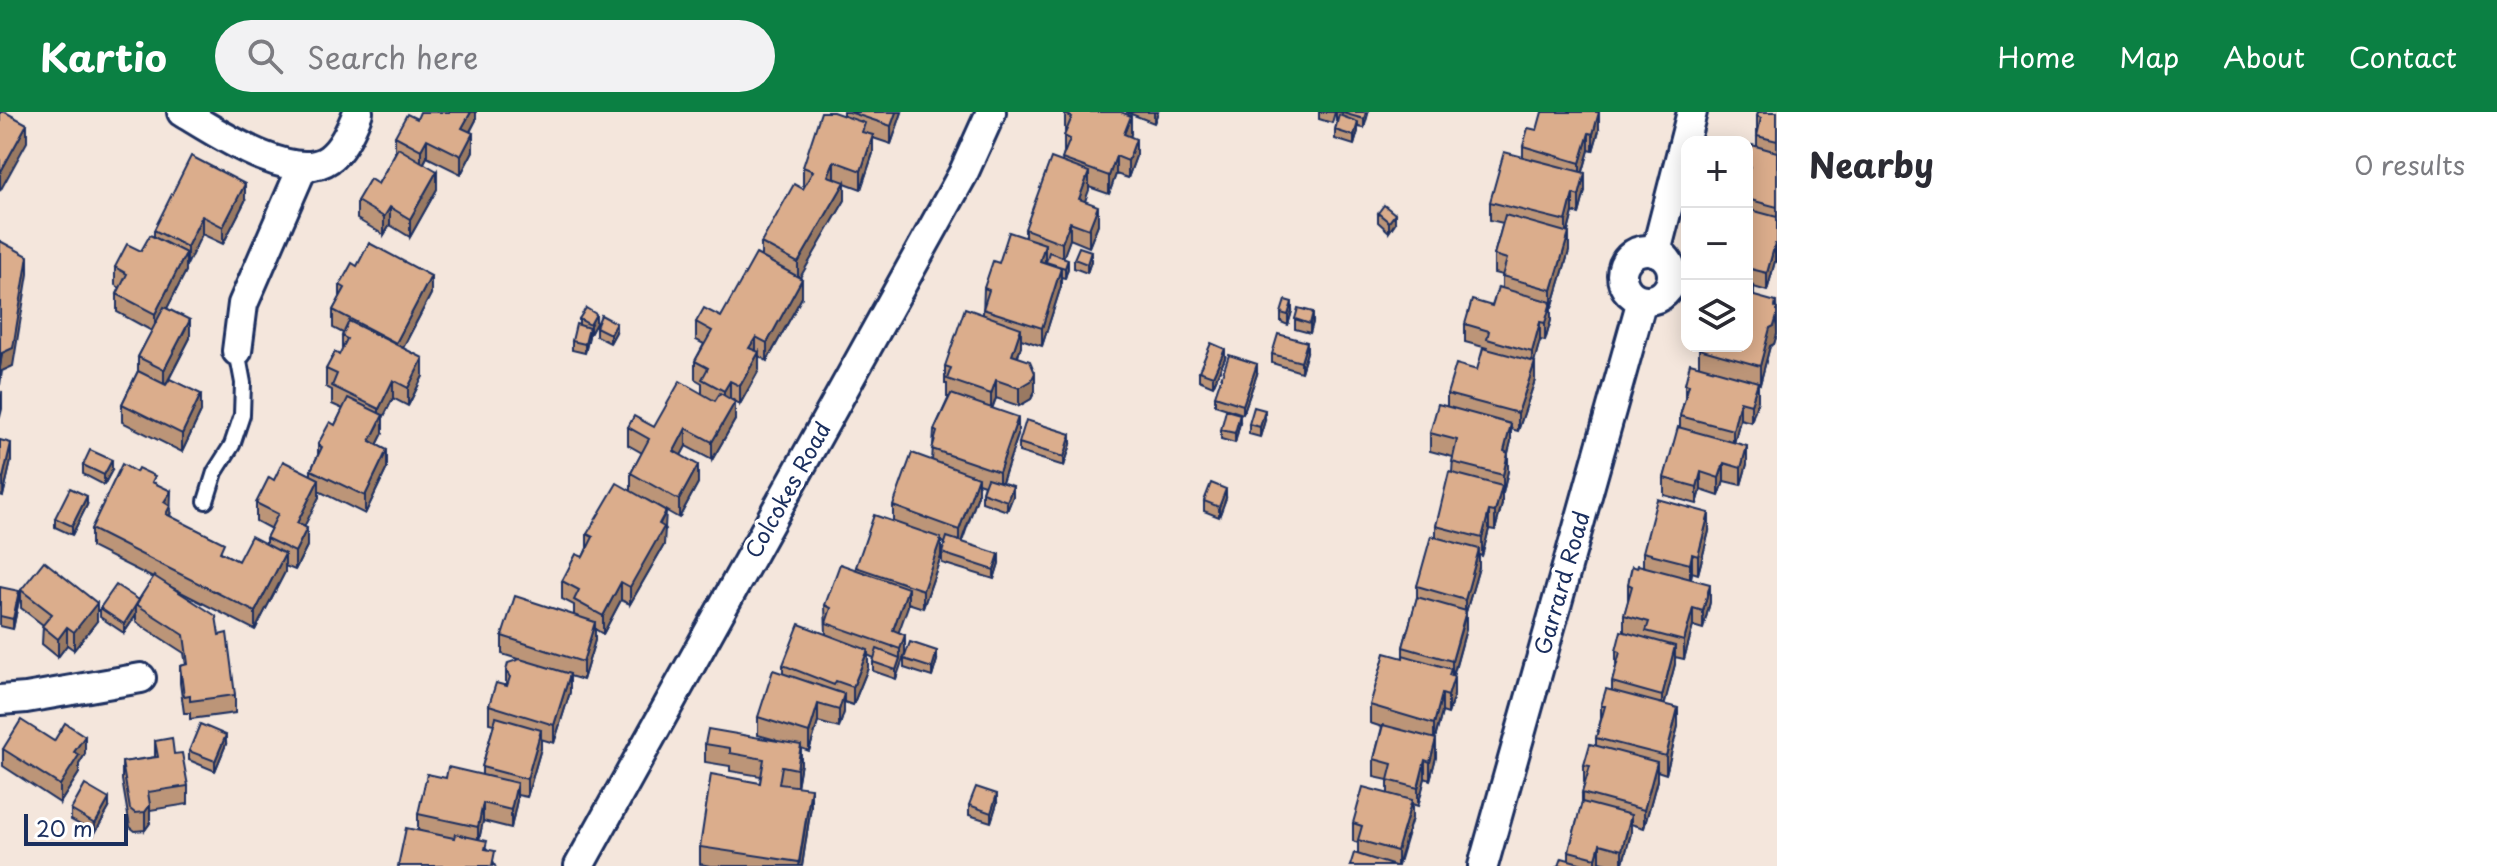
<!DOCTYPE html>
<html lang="en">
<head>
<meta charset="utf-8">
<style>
	body { margin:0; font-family:"Playpen Sans",sans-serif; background:#f2f2f3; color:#2b2b33 }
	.controls { position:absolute; right:24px; top:24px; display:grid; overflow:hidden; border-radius:16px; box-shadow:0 4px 20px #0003 }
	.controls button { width:72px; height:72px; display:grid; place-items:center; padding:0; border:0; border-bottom:2px solid #e1e1e2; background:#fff; color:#2b2b33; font:40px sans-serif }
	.scale { position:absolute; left:24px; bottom:20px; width:104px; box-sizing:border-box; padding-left:8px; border:4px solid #1b2f5e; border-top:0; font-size:22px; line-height:28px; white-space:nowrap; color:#1b2f5e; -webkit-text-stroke:6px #fff; paint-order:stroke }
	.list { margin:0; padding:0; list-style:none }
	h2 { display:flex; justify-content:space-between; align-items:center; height:104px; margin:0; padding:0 32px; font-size:34px }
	h2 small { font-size:26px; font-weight:400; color:#7c7c81 }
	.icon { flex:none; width:44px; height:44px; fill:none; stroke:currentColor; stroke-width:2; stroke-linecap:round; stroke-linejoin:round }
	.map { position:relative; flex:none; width:1777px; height:754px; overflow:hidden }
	header { display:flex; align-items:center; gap:48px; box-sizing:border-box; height:112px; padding:0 40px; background:#0b8043; color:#fff }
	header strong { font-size:38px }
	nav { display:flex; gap:44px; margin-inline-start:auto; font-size:28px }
	.search { width:560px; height:72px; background:#f2f2f3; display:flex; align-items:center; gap:20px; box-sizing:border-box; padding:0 28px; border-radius:44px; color:#7c7c81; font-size:30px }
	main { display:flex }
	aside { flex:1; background:#fff }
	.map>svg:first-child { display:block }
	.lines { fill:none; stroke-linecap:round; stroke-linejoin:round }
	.service-casing { stroke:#1b2f5e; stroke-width:20 }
	.minor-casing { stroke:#1b2f5e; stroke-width:34 }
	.service { stroke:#fff; stroke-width:14 }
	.minor { stroke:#fff; stroke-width:28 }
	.wall { fill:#bc9578; stroke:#1b2f5e; stroke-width:2 }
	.shaded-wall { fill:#997962; stroke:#1b2f5e; stroke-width:2 }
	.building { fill:#dbad8c; stroke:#1b2f5e; stroke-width:2 }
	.labels { text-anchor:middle; stroke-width:7; stroke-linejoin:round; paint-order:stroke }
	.street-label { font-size:22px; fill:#1b2f5e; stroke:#fff }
</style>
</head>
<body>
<header>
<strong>Kartio</strong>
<div class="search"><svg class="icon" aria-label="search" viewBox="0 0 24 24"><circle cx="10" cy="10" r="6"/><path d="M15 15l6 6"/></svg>Search here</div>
<nav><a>Home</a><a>Map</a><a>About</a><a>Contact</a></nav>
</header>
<main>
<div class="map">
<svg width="1777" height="754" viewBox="0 0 1777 754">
	<rect width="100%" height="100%" fill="#f4e6dc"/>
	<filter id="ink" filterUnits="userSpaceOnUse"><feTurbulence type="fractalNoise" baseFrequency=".0125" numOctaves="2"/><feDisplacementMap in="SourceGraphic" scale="16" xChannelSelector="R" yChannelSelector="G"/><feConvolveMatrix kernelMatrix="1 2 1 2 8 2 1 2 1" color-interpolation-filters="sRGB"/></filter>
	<g filter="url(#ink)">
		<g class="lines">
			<g class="service-casing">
				<polyline id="service" points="206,389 215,360 232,333 242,303 243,271 237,239"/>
			</g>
			<g class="minor-casing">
				<g id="minor">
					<path d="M182,0C214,19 293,73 329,47C343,37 352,16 358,0"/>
					<circle cx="1647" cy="163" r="25"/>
					<polyline points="1656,140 1692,0"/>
					<polyline points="237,239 243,192 303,54"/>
					<polyline points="0,588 26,586 141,566"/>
					<polyline points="579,754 963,62 991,0"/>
					<polyline points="1483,754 1642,188"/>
				</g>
			</g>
			<use href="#service" class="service"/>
			<use href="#minor" class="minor"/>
		</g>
		<g class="wall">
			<polygon points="476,0 476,8 470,20 473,39 461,62 427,45 424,51 437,77 410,125 390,113 384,123 357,107 357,89 378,72 395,42 395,24 417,7"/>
			<polygon points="843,0 902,0 891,32 873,26 873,41 861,77 845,71 845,88 799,166 802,185 767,249 759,244 759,258 740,292 730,286 735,308 712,348 686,334 681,343 698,371 679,406 647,388 666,417 664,419 664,433 630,492 621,488 603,522 595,517 595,528 583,568 570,564 570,580 554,631 541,627 541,636 527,685 517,683 517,688 511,716 483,709 479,727 487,737 495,754 418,718 418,702 446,666 482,663 482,655 494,612 489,611 489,593 506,574 506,559 518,547 502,542 502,524 574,503 574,493 562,487 562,469 583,445 587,436 587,422 631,379 631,361 642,341 628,333 628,315 654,315 702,282 702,271 695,267 695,249 704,232 696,228 696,210 721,205 761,145 761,131 805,74 803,73 803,55 843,3"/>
			<polygon points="1126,0 1158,0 1154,11"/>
			<polygon points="1319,0 1335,0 1332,11 1319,7"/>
			<polygon points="1336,0 1368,0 1364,16 1358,15 1358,19 1354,33 1335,27 1335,18 1337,9 1336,9"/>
			<polygon points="1777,0 1777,150 1775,149 1767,179 1754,175 1754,184 1777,197 1777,222 1774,232 1770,234 1760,272 1758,271 1758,288 1751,310 1740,307 1734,330 1747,352 1741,373 1724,369 1719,384 1701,378 1697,392 1664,383 1664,366 1680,315 1680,304 1685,287 1685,272 1699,253 1699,237 1747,234 1747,49 1757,35 1757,4"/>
			<polygon points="1065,2 1131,22 1130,25 1136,44 1128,66 1116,62 1109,82 1089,75 1085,89 1098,112 1089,135 1070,127 1063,145 1068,156 1065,166 1061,165 1061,174 1042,234 1021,227 1021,234 1018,245 1035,279 1031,287 1019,294 996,286 992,296 1018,323 1002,371 1013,384 1007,399 982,390 982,380 984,373 978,371 978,383 962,430 999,451 994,467 942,451 942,441 945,431 941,429 941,444 923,496 908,491 898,520 905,523 896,567 873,559 873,550 874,546 868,543 868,556 853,593 844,590 844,600 839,616 818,610 809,639 801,636 801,651 797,674 811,694 802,754 710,754 700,752 700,735 760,671 761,664 730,659 730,654 705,650 705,632 776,628 758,623 758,605 783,562 783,553 826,522 825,493 856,457 856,455 893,409 893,394 932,349 934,318 949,285 947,285 947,272 945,272 945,254 983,202 984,176 999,151 1025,126 1025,117 1062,50 1064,41 1064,24 1066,20 1065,20"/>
			<polygon points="1537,18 1599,18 1593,39 1589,38 1583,60 1585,79 1579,102 1573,100 1568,120 1569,139 1552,196 1551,196 1551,208 1545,229 1540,228 1534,249 1535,268 1518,319 1511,317 1511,329 1508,341 1508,359 1503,381 1502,381 1502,392 1495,418 1489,417 1482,444 1479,443 1479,455 1466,500 1466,517 1453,565 1454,583 1448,602 1442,600 1435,627 1436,645 1430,668 1425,666 1418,694 1412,692 1412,706 1398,754 1350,754 1358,742 1358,731 1353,729 1353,711 1388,682 1388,668 1374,665 1374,647 1382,615 1370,611 1370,593 1403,546 1403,535 1417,486 1417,474 1436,425 1436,414 1452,361 1453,345 1430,339 1430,321 1447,295 1447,282 1477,258 1487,236 1465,230 1465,212 1492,194 1502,176 1502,163 1494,161 1494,143 1503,111 1490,108 1490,90 1523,45 1523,34"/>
			<polygon points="245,89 223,132 202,122 186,153 186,159 167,196 190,226 166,273 201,300 182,340 122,310 122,292 138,259 138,245 152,219 117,200 117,182 120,176 115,173 115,155 141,139 154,124 154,118"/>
			<polygon points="1378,101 1395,111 1389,120 1378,110"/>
			<polygon points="1074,147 1091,149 1087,161 1074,156"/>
			<polygon points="357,154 431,182 403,236 423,264 408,294 393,286 383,306 383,321 377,333 387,356 365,402 319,379 319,385 304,414 307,434 295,458 285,454 285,460 255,518 169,474 219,523 235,583 235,601 190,607 190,601 184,601 180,571 180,554 186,553 184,541 136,510 136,503 124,521 100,505 100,496 139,488 153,466 91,435 91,417 155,371 171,397 170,404 224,442 238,449 266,432 266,426 271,417 256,409 256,391 274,368 311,363 311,358 318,343 318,332 335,313 343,297 332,292 332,278 326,275 326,257 339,243 342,238 342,224 343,221 333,216 333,198 340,186 340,173"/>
			<polygon points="1292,199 1288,213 1281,210 1281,201"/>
			<polygon points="579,207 596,211 590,222 589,222 585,241 572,238 572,229 579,213"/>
			<polygon points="1295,207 1313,210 1310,221 1295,217"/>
			<polygon points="596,215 616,220 610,231 596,224"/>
			<polygon points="1307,240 1301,260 1272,251 1272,242"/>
			<polygon points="1225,246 1213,274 1199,268 1199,259"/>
			<polygon points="1257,262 1243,302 1215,293 1215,284"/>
			<polygon points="1265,308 1260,325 1249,322 1249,312"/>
			<polygon points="1240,311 1235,331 1221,327 1221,318"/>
			<polygon points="0,328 11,349 3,384 0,383"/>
			<polygon points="1019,331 1071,332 1064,354 1019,340"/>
			<polygon points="83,353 112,358 104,373 83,362"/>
			<polygon points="1226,386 1219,405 1204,399 1204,389"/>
			<polygon points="87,393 72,423 55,415 55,406"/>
			<polygon points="1709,419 1698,462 1692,460 1691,467 1710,490 1703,517 1693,514 1684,547 1675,545 1675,552 1664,592 1678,614 1666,662 1657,659 1657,668 1644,716 1631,712 1631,721 1622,754 1616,754 1600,750 1599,754 1559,754 1569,748 1569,739 1582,690 1582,681 1585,671 1584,670 1584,653 1596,633 1596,626 1601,607 1601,594 1612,579 1612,570 1616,554 1616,539 1624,520 1624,503 1628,490 1628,472 1637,456 1643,454 1643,440"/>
			<polygon points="0,475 19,488 13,517 0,514"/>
			<polygon points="21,478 97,509 74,538 67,533 58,545 42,532 43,513 21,496"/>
			<polygon points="904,547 937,548 932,565 904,556"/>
			<polygon points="54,629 85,642 79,652 79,661 60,691 3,654 3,637"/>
			<polygon points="155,629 174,642 188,674 188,692 150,698 150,711 145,718 135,719 130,715 122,668 122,650 155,645"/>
			<polygon points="226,632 215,659 189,648 189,639"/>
			<polygon points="997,691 991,710 969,703 969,693"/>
			<polygon points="109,696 95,721 71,708 71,698"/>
		</g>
		<g class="shaded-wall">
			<polygon points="471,0 476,0 476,8 462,34 462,16"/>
			<polygon points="896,0 902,0 891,32 891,14"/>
			<polygon points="1154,0 1158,0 1154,11"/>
			<polygon points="1366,0 1368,0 1368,2 1364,16 1364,7"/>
			<polygon points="1599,0 1599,18 1593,39 1593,22"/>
			<polygon points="1131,4 1131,22 1124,40 1124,22"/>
			<polygon points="1358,10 1358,19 1354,33 1354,24"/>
			<polygon points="27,12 27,30 0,79 0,61"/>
			<polygon points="473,21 473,39 461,62 461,44"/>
			<polygon points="1589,21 1589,38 1580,69 1580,51"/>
			<polygon points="873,23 873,41 861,77 861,59"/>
			<polygon points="427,27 427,45 421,56 421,38"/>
			<polygon points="1136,27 1136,44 1128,66 1128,49"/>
			<polygon points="1116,44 1116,62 1109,82 1109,64"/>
			<polygon points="834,49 834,67 828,64"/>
			<polygon points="437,59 437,77 410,125 410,107"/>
			<polygon points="1089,60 1089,78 1079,105 1079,87"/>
			<polygon points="1585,61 1585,79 1579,102 1579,84"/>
			<polygon points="845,70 845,88 798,169 798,151"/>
			<polygon points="245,72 245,89 223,132 223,115"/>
			<polygon points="1573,82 1573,100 1566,127 1566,109"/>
			<polygon points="1098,94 1098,112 1089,135 1089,117"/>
			<polygon points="390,95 390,113 384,123 384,105"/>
			<polygon points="1395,102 1395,111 1389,120 1389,110"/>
			<polygon points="202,104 202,122 187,153 187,135"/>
			<polygon points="1070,110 1070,127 1062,149 1062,131"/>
			<polygon points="1569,121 1569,139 1552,196 1552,178"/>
			<polygon points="1045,132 1045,150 1040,167 1040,149"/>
			<polygon points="1775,132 1775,149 1767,179 1767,161"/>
			<polygon points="1091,139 1091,149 1087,161 1087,152"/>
			<polygon points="186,141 186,159 155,220 155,202"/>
			<polygon points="28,144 28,162 13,254 2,259 0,273 0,255 2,241"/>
			<polygon points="1068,147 1068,156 1065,166 1065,156"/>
			<polygon points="1061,156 1061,174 1042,234 1042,216"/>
			<polygon points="431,164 431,182 396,249 396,231"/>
			<polygon points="802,167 802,185 767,249 767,231"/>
			<polygon points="1292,190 1292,199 1288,213 1288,203"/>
			<polygon points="1551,190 1551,208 1545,229 1545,211"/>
			<polygon points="1776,190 1777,222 1774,232 1770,234 1760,272 1760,254"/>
			<polygon points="1313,200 1313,210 1310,221 1310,212"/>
			<polygon points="596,202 596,211 590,222 590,213"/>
			<polygon points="190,208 190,226 164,276 164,258"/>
			<polygon points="1540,210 1540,228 1532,258 1532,240"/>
			<polygon points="616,211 616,220 610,231 610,222"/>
			<polygon points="589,216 589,225 585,241 585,232"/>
			<polygon points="1021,216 1021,234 1012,261 1012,243"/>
			<polygon points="756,225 756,243 749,236"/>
			<polygon points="1307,230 1307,240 1301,260 1301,250"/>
			<polygon points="1225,237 1225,246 1213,274 1213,264"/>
			<polygon points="759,240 759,258 740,292 740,274"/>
			<polygon points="423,246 423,264 408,294 408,276"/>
			<polygon points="1535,250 1535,268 1518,319 1518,301"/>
			<polygon points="1257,252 1257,262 1243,302 1243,293"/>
			<polygon points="1035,261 1035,279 1031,287 1019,294 1019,276"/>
			<polygon points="393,268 393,286 383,306 383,321 370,347 370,329 379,312 379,297"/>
			<polygon points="996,268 996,286 991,300 991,282"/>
			<polygon points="730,269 730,286 724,297 724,279"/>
			<polygon points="1758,270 1758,288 1751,310 1751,292"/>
			<polygon points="2,279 2,297 0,305 0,287"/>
			<polygon points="201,282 201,300 182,340 182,322"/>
			<polygon points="1740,289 1740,307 1733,336 1733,318"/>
			<polygon points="735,290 735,308 712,348 712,330"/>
			<polygon points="1265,298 1265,308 1260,325 1260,315"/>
			<polygon points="1240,302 1240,311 1235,331 1235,321"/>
			<polygon points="1018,305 1018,323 999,378 999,360"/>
			<polygon points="1511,312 1511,329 1504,357 1504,339"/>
			<polygon points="686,316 686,334 674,357 674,339"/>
			<polygon points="1071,322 1071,332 1064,354 1064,345"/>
			<polygon points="11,331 11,349 3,384 3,366"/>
			<polygon points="1747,334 1747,352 1741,373 1741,356"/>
			<polygon points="387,338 387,356 365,402 365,384"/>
			<polygon points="1508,341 1508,359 1503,381 1503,363"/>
			<polygon points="112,348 112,358 104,373 104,363"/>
			<polygon points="1724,351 1724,369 1719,384 1719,366"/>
			<polygon points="698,353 698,371 679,406 679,388"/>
			<polygon points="1701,360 1701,378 1697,392 1697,375"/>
			<polygon points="978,365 978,383 959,436 959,418"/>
			<polygon points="319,367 319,385 297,429 297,411"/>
			<polygon points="1013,374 1013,384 1007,399 1007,389"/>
			<polygon points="1502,374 1502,392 1495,418 1495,400"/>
			<polygon points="1226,377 1226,386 1219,405 1219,395"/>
			<polygon points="171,379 170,411 166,420 164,390"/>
			<polygon points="87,384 87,393 72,423 72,414"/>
			<polygon points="666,399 664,433 630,492 630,475"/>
			<polygon points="1489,399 1489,417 1482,444 1482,426"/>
			<polygon points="1709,401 1709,419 1698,462 1698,444"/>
			<polygon points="307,416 307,434 295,458 295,440"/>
			<polygon points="941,426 941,444 923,496 923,478"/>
			<polygon points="1479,437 1479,455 1466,500 1466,517 1452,567 1452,549 1465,505 1465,488"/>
			<polygon points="285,442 285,460 255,518 255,500"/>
			<polygon points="999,442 999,451 994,467 994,458"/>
			<polygon points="1692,442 1692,460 1690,470 1690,452"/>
			<polygon points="621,470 621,488 603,522 603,504"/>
			<polygon points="1710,472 1710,490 1703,517 1703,499"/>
			<polygon points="908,476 908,494 893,536 893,518"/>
			<polygon points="19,479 19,488 13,517 13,507"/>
			<polygon points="97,491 97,509 74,538 74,520"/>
			<polygon points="136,494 136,503 124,521 124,512"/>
			<polygon points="1693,496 1693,514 1684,547 1684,529"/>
			<polygon points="595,510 595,528 583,568 583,550"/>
			<polygon points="67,515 67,533 58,545 58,527"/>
			<polygon points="905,523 905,541 896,567 896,558 900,546 900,537"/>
			<polygon points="1675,534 1675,552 1662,602 1662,584"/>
			<polygon points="868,538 868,556 853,593 853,575"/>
			<polygon points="937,539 937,548 932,565 932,556"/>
			<polygon points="570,562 570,580 554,631 554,613"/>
			<polygon points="1454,565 1454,583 1448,602 1448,584"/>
			<polygon points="844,582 844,600 839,616 839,598"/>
			<polygon points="1442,582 1442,600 1434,630 1434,612"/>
			<polygon points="818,592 818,610 809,639 809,621"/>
			<polygon points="1678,596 1678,614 1666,662 1666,644"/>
			<polygon points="541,618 541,636 527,685 527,667"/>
			<polygon points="226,623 226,632 215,659 215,649"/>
			<polygon points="85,624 85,642 79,652 79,661 60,691 60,673 74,640"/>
			<polygon points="1436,627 1436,645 1430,668 1430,650"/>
			<polygon points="801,633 801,651 797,675 797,657"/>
			<polygon points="1425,648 1425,666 1418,694 1418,676"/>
			<polygon points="1657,650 1657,668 1644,716 1644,698"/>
			<polygon points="517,671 517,688 511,716 511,698"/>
			<polygon points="811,676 811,694 802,754 799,754"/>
			<polygon points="997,682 997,691 991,710 991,701"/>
			<polygon points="109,687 109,696 95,721 95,712"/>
			<polygon points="1412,688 1412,706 1397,754 1397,739"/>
			<polygon points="483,691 483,709 478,733 478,715"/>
			<polygon points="150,693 150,711 145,718 145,700"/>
			<polygon points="1631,703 1631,721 1622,754 1622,738"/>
			<polygon points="1600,732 1600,750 1599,754 1596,754 1596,746"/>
		</g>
		<g class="building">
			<polygon points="0,0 5,0 27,12 0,61"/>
			<polygon points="420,0 471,0 462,16 473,21 461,44 427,27 421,38 395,24 407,2 417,7"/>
			<polygon points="821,0 833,0 865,11 862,20 873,23 861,59 834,49 828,64 845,70 798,151 761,131 794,72 803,77 813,59 803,55"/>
			<polygon points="849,0 896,0 891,14"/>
			<polygon points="1066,0 1121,0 1131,4 1124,22 1136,27 1128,49 1116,44 1109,64 1062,47 1070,27 1064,24 1072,5 1065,2"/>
			<polygon points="1339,0 1366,0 1364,7"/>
			<polygon points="1542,0 1599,0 1593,22 1589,21 1580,51 1523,34 1528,16 1537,18"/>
			<polygon points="1758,0 1777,0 1777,29 1757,24 1761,6 1757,4"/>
			<polygon points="1339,3 1358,10 1354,24 1335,18"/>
			<polygon points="1752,33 1777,40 1777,95 1747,87 1747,65 1750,54 1747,54 1747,49"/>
			<polygon points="398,36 437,59 410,107 390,95 384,105 357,89 370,67 378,72"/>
			<polygon points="1504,40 1585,61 1579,84 1573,82 1566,109 1490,90"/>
			<polygon points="191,44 245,72 223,115 202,104 187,135 154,118"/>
			<polygon points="1051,46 1089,60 1079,87 1098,94 1089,117 1070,110 1062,131 1025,117"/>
			<polygon points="1384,93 1395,102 1389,110 1378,101"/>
			<polygon points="1747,97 1777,105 1777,132 1775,132 1767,161 1747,156"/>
			<polygon points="1505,103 1569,121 1552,178 1502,164 1507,147 1494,143"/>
			<polygon points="1009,120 1045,132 1040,149 1061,156 1042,216 983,197 989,178 984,176 993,149 999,151"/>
			<polygon points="150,123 186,141 155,202 117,182 127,162 115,155 127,132 141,139"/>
			<polygon points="0,129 28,144 13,236 2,241 0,255"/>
			<polygon points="369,131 431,164 396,231 333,198 345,176 340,173 352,151 357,154"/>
			<polygon points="1079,135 1091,139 1087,152 1074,147"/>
			<polygon points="1049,140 1068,147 1065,156 1046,150"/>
			<polygon points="756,142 802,167 767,231 756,225 749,236 759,240 740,274 730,269 724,279 702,267 708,256 695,249 712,219 696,210 704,196 721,205"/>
			<polygon points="1747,172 1754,174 1751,183 1747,182"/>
			<polygon points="1498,175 1551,190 1545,211 1540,210 1532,240 1487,227 1489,219 1465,212 1472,188 1492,194"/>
			<polygon points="1747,182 1776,190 1775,195 1777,197 1777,204 1774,214 1770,216 1760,254 1699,237 1699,234 1747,234"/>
			<polygon points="1285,188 1292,190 1288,203 1281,201"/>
			<polygon points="164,195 190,208 164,258 138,245"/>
			<polygon points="586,196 596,202 590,213 579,207"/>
			<polygon points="965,196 1021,216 1012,243 1030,249 1035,261 1031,269 1019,276 996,268 991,282 947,267 951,256 945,254"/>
			<polygon points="1298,196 1313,200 1310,212 1295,207"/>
			<polygon points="601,203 616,211 610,222 596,215"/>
			<polygon points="349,209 423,246 408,276 393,268 379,297 332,274 337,262 326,257 335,240 339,243 347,227 342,224"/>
			<polygon points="576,212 589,216 585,232 572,229"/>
			<polygon points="1278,222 1307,230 1301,250 1272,242"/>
			<polygon points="1211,231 1225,237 1213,264 1199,259"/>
			<polygon points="1483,236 1535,250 1518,301 1447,282 1456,252 1477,258"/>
			<polygon points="1229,243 1257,252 1243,293 1215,284"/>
			<polygon points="1690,251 1758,270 1751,292 1740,289 1733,318 1680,304 1689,273 1685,272"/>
			<polygon points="138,259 166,273 170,267 201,282 182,322 122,292"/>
			<polygon points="680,269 715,289 720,281 735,290 712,330 686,316 674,339 698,353 679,388 631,361 649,327 628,315 634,304 654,315"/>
			<polygon points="951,282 1018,305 999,360 932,337 937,320 934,318"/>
			<polygon points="348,286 383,303 370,329 387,338 365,384 311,358 322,335 318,332 330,310 335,313"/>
			<polygon points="1438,292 1511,312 1504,339 1508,341 1503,363 1452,350 1457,328 1430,321"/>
			<polygon points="1254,295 1265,298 1260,315 1249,312"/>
			<polygon points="1226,298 1240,302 1235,321 1221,318"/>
			<polygon points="1026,308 1071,322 1064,345 1019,331"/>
			<polygon points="1678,315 1747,334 1741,356 1724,351 1719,366 1701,360 1697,375 1664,366"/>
			<polygon points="0,328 11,331 3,366 0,365"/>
			<polygon points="90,338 112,348 104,363 83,353"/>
			<polygon points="912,341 978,365 959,418 893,394"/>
			<polygon points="283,349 319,367 297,411 307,416 295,440 266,426 278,402 256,391 269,365 274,368"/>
			<polygon points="122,352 136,360 138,356 155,364 152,370 171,379 164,390 170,394 166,402 224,431 220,440 238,449 251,424 285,442 255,500 91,417"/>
			<polygon points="1449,360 1502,374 1495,400 1489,399 1482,426 1436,414"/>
			<polygon points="987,366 1013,374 1007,389 982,380"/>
			<polygon points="617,371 666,399 659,412 664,415 630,475 621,470 603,504 574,488 579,478 562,469 576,442 583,445 593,425 587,422"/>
			<polygon points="1211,371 1226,377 1219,395 1204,389"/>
			<polygon points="70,376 87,384 72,414 55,406"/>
			<polygon points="1657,387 1709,401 1698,444 1692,442 1690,452 1643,440"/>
			<polygon points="874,403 941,426 923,478 856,455"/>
			<polygon points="1431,424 1479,437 1465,488 1417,474"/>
			<polygon points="947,425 999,442 994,458 942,441"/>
			<polygon points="44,449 97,491 74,520 67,515 58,527 42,514 52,502 21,478"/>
			<polygon points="840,452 908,476 893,518 905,523 900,537 826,511 831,496 825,493"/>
			<polygon points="1638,453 1710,472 1703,499 1693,496 1684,529 1646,519 1649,510 1624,503 1632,474 1628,472 1632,454 1637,456"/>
			<polygon points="154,464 216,504 219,523 227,521 235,583 190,589 190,583 184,584 180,554 188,552 184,523 136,492"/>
			<polygon points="116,473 139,488 124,512 100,496"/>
			<polygon points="0,475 19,479 13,507 0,504"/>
			<polygon points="515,484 595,510 583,550 502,524"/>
			<polygon points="1417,485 1466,499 1452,549 1403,535"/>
			<polygon points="799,512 868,538 853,575 836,569 834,573 783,553"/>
			<polygon points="1621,519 1675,534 1662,584 1612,570 1620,540 1616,539"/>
			<polygon points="910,530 937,539 932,556 904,547"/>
			<polygon points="877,537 900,546 896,558 873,550"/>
			<polygon points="1385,541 1403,546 1403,543 1451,557 1449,563 1454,565 1448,584 1442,582 1434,612 1370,593"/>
			<polygon points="520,547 570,562 554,613 489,593 496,571 507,574 510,565 506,559 508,551"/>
			<polygon points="773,558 844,582 839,598 818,592 809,621 758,605"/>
			<polygon points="1606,577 1678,596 1666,644 1596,626 1605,594 1601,594"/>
			<polygon points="496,605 541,618 527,667 482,655"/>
			<polygon points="21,608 54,629 65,611 85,624 74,640 79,643 60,673 3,637"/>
			<polygon points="200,612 226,623 215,649 189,639"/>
			<polygon points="1383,613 1436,627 1430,650 1425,648 1418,676 1388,668 1392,652 1374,647"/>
			<polygon points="708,617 801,633 797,657 782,654 779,672 811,676 799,750 700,735 711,662 760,671 764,647 730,641 730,636 705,632"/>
			<polygon points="172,626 174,642 182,641 188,674 148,680 150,693 145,700 135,701 130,697 122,650 158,645 155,629"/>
			<polygon points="1590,632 1657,650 1644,698 1582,681 1590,654 1584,653"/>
			<polygon points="448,655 517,671 511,698 483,691 478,715 418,702 427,662 446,666"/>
			<polygon points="85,673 109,687 95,712 71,698"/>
			<polygon points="976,675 997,682 991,701 969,693"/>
			<polygon points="1363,675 1412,688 1397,739 1358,728 1362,714 1353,711"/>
			<polygon points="1582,690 1631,703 1622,738 1600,732 1596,746 1569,739"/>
			<polygon points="406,716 454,726 455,722 487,729 485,737 495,739 492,754 398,754"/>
			<polygon points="1354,741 1395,754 1350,754"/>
			<polygon points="1562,746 1590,754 1559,754"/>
		</g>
	</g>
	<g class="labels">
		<g class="street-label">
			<text transform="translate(788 378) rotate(-61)" y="8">Colcokes Road</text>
			<text transform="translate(1562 471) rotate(-74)" y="8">Garrard Road</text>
		</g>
	</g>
</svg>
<div class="controls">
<button>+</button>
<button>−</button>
<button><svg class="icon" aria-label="layers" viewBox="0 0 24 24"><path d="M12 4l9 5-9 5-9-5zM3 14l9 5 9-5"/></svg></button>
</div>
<div class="scale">20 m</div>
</div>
<aside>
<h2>Nearby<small>0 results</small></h2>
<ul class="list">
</ul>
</aside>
</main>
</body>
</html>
